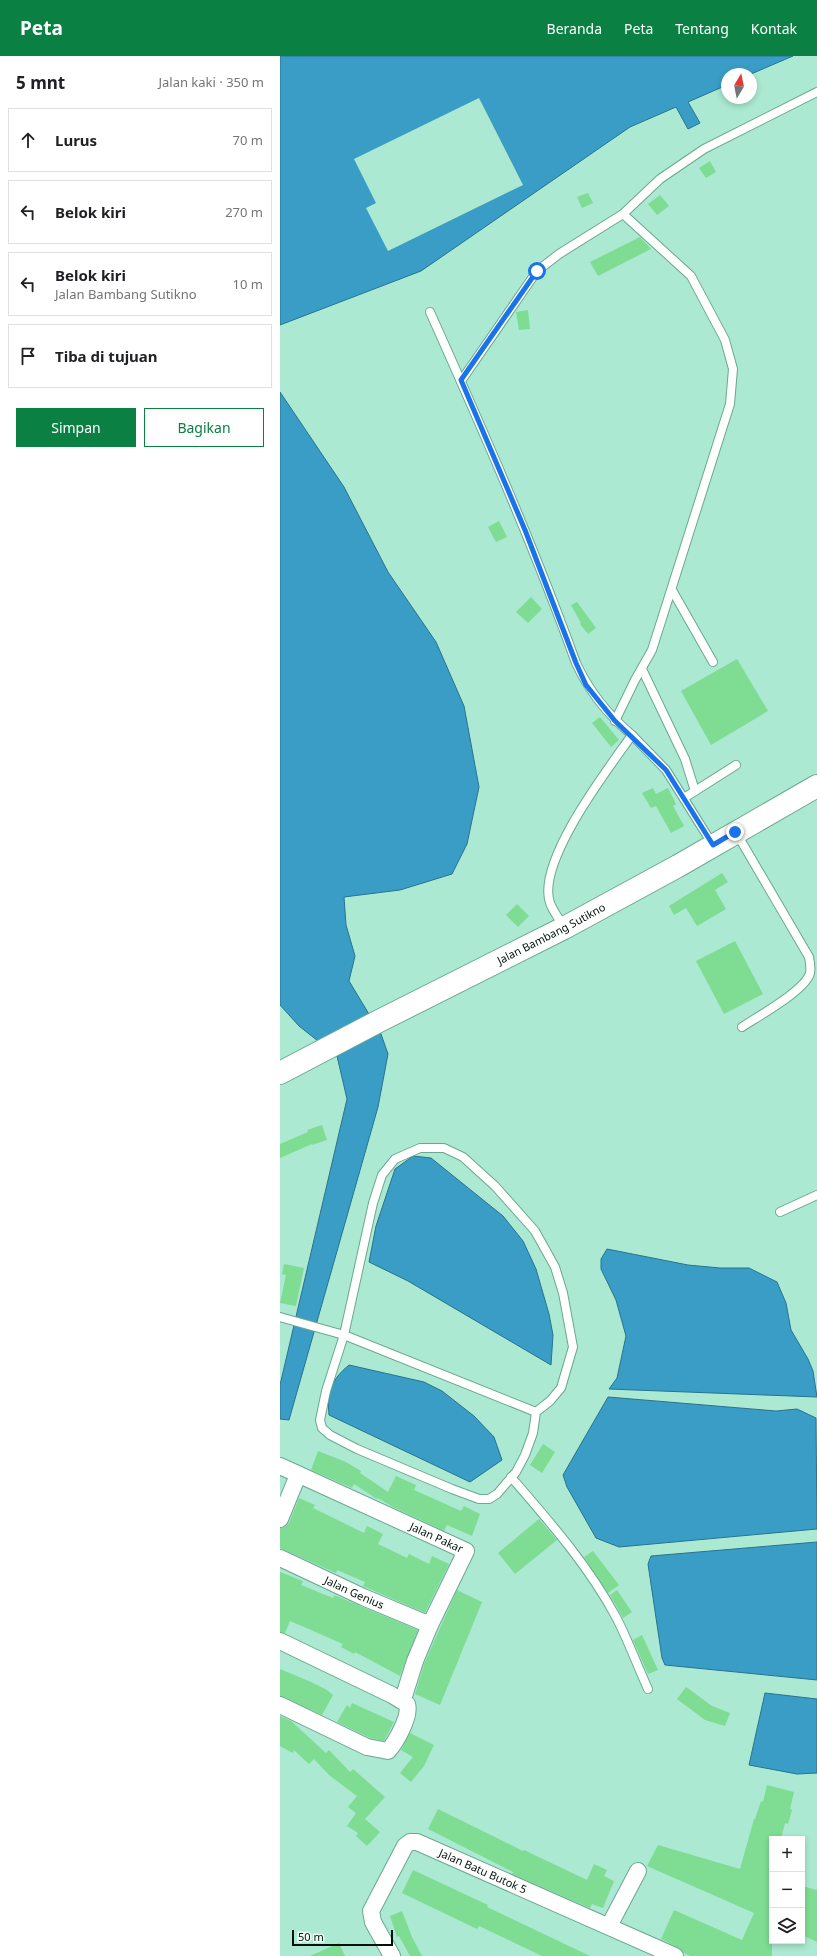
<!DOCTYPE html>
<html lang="id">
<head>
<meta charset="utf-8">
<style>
	body { margin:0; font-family:"Noto Sans",sans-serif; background:#f2f2f2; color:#202124 }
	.controls { position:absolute; right:12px; bottom:12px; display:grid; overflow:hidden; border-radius:0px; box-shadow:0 2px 6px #0003 }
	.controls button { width:36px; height:36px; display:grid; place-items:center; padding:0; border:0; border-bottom:1px solid #e0e0e0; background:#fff; color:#202124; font:20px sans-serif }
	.compass { position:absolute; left:441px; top:12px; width:36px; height:36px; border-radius:50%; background:#fff; box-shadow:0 2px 6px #0003; rotate:10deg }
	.scale { position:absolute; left:12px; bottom:10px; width:101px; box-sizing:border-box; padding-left:4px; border:2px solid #00120b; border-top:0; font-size:11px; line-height:14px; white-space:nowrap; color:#00120b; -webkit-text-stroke:3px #edfff8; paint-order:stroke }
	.stop { position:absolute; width:12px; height:12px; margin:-9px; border:3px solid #1a73e8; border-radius:50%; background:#fff }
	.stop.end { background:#1a73e8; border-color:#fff; box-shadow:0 1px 4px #0008 }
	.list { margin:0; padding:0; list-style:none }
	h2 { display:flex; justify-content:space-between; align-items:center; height:52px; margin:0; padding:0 16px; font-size:17px }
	h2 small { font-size:13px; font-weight:400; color:#757577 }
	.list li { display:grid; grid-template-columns:26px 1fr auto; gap:12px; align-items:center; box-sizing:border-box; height:64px; margin:0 8px 8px; padding:0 8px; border:1px solid #e0e0e0; border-radius:0px }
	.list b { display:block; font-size:15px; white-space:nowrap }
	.list p { margin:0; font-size:13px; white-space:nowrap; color:#757577 }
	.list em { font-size:13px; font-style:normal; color:#757577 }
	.actions { display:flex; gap:8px; padding:12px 16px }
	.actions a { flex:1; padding:9px 0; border:1px solid #0b8043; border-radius:0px; text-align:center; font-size:14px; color:#0b8043 }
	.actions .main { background:#0b8043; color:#fff }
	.icon { flex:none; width:22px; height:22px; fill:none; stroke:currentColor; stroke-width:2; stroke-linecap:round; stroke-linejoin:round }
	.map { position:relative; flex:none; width:537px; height:1900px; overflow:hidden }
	header { display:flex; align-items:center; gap:24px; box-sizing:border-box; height:56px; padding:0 20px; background:#0b8043; color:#fff }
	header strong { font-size:19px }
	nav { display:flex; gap:22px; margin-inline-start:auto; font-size:14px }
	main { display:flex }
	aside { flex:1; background:#fff }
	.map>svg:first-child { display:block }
	.water { fill:#3a9dc6; stroke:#29738e }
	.pier { fill:#abe9d2 }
	.building { fill:#7edc93 }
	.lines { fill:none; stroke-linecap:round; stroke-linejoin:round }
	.lane-casing { stroke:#6ba792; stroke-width:10 }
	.street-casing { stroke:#6ba792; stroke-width:18 }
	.secondary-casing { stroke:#6ba792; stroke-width:24 }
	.lane { stroke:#fff; stroke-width:8 }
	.street { stroke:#fff; stroke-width:16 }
	.secondary { stroke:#fff; stroke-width:22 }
	.route { stroke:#1a73e8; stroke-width:5 }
	.labels { text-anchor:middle; stroke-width:3.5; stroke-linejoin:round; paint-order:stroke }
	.street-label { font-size:11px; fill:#00120b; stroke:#edfff8 }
</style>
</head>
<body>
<header>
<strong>Peta</strong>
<nav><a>Beranda</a><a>Peta</a><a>Tentang</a><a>Kontak</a></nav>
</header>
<main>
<aside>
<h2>5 mnt<small>Jalan kaki · 350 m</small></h2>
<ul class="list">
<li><svg class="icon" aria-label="ahead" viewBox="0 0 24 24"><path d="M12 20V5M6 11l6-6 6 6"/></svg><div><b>Lurus</b></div><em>70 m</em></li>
<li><svg class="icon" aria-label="left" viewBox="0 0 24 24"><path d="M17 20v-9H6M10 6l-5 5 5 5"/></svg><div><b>Belok kiri</b></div><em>270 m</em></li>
<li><svg class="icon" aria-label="left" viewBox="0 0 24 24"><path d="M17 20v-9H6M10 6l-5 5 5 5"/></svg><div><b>Belok kiri</b><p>Jalan Bambang Sutikno</p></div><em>10 m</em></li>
<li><svg class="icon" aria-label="arrive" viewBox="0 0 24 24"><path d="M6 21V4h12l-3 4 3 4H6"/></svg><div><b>Tiba di tujuan</b></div></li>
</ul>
<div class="actions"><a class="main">Simpan</a><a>Bagikan</a></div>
</aside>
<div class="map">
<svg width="537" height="1900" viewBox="0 0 537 1900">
	<rect width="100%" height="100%" fill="#abe9d2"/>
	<g class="water">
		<polygon points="0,0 513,0 471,18 447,18 447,29 408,46 420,67 408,73 396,51 350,71 141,215 0,269"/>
		<polygon points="0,336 64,431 108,516 156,586 184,650 199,731 187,788 172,818 120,834 64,841 66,869 75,900 69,925 101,978 108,998 98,1051 9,1364 0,1363 0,1329 67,1043 57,1000 19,970 0,949"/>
		<polygon points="133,1100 151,1102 223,1160 243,1185 256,1213 269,1258 273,1279 271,1309 128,1225 89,1206 96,1170 115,1113"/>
		<polygon points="327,1193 408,1209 440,1212 469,1212 497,1226 506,1247 511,1274 528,1303 533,1315 537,1341 329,1333 337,1322 346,1280 336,1244 321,1213 321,1203"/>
		<path d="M69,1309L144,1326L162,1335L194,1360L214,1381L222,1404L190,1426L49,1359C47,1336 51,1324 69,1309Z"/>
		<polygon points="328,1341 496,1355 517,1353 536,1362 537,1473 339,1491 316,1482 287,1431 283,1419"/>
		<polygon points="537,1486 537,1624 385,1609 382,1602 368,1508 371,1500"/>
		<polygon points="485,1637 537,1643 537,1717 517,1718 469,1709"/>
	</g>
	<polygon class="pier" points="199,42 243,129 108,195 86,152 96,147 74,103"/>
	<g class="building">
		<polygon points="430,105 436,116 426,122 419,112"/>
		<polygon points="308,137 313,147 302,152 297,141"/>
		<polygon points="380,139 389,150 377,159 368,148"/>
		<polygon points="360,181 371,193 318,220 310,206"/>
		<polygon points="248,254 250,273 239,274 236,256"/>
		<polygon points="219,465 227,481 216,486 208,471"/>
		<polygon points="251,541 262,553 248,567 236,556"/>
		<polygon points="297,546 316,572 308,578 300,568 301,567 291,549"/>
		<polygon points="457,603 488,655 431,689 401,635"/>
		<polygon points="320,661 339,684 331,691 312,667"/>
		<polygon points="373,732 376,738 388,732 396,748 393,750 404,770 391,777 376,750 371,752 362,737"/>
		<polygon points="442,817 448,826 435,834 446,853 417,870 406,852 394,859 389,850"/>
		<polygon points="237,848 249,860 238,871 226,859"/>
		<polygon points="455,885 483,938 444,958 416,905"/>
		<polygon points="42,1069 47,1084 32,1089 32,1088 0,1102 0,1088 28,1076 27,1074"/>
		<polygon points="4,1208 24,1212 16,1250 0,1247 6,1219 2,1218"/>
		<polygon points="263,1388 275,1396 262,1417 250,1409"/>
		<polygon points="38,1395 66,1406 81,1415 80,1417 108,1436 116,1420 136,1429 134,1434 181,1455 184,1450 200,1458 192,1480 167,1469 164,1475 113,1451 98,1442 97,1443 74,1428 72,1432 31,1414"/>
		<polygon points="19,1442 35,1449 33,1452 84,1477 87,1470 103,1478 98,1488 127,1502 129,1498 149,1508 152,1500 169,1508 145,1557 83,1530 85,1526 57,1514 56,1517 0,1492 0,1472 5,1471 9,1467"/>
		<polygon points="259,1463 277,1484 235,1518 218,1497"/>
		<polygon points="313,1495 339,1529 328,1537 304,1501"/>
		<polygon points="0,1516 23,1525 21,1529 53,1542 54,1539 138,1574 120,1620 75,1596 74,1598 61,1591 63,1588 10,1565 5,1577 0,1576"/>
		<polygon points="177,1534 202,1546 160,1649 135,1638 144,1608"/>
		<polygon points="337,1534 352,1556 343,1562 330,1539"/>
		<polygon points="362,1579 378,1614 368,1618 353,1584"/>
		<polygon points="0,1613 31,1626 47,1634 53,1639 42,1659 0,1640"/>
		<polygon points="406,1631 432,1650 450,1657 445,1670 425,1664 397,1643"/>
		<polygon points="72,1647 114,1666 104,1685 90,1682 57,1666 67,1649 70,1652"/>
		<polygon points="0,1660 11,1665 46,1697 49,1694 70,1716 73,1713 105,1741 85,1763 100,1776 87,1790 76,1780 78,1777 67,1770 76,1757 68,1751 77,1740 49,1719 34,1703 29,1708 14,1694 13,1697 0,1690"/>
		<polygon points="130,1677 154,1689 144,1710 131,1726 120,1717 133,1701 121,1694"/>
		<polygon points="487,1729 514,1736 510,1753 512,1754 508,1768 505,1767 501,1783 492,1783 492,1900 410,1900 404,1897 399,1892 381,1883 394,1854 462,1884 474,1857 367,1810 378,1789 460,1813 474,1763 475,1763 481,1745 483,1746"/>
		<polygon points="158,1753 243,1795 244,1794 307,1824 314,1808 327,1814 324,1820 334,1825 323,1852 312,1848 310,1852 232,1818 233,1816 148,1773"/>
		<polygon points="133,1814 208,1849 207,1851 310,1900 262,1900 199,1870 197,1873 122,1837"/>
		<polygon points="522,1830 537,1834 537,1886 522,1879"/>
		<polygon points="122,1855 132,1881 142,1900 130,1900 119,1880 117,1881 110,1860"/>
		<polygon points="59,1887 65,1900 30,1900"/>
	</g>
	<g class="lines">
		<g class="lane-casing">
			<g id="lane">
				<path d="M150,256C202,372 253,488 296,607C309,635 328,659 352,679C328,713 256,806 270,847C273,855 279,863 284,871"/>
				<polyline points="181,325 257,215 279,198 343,158"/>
				<polyline points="392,534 433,606"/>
				<polyline points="362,613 405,703 415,735"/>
				<polyline points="335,665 355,624 372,594 450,348 453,313 445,284 411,220 343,158 380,123 424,93 537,36"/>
				<polyline points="352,679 386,714 433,789"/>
				<polyline points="404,742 456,709"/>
				<path d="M457,778L529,901C530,906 531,912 530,917C526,934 477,961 462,971"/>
				<polyline points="500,1156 537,1139"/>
				<polyline points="0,1261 64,1279 256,1356 270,1345 281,1332 293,1291 283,1237 275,1211 255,1175 215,1130 183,1101 164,1092 140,1092 115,1103 102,1119 93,1147 64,1279 46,1335 40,1364 42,1372 50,1379 77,1393 172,1433 199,1443 209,1443 217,1438 236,1416 245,1399 253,1377 256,1356"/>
				<path d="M231,1421C269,1465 308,1509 336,1561C348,1584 357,1609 368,1633"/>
			</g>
		</g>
		<g class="street-casing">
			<g id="street">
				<path id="s1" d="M0,1410L186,1495L150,1569L135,1605L124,1640L121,1644"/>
				<polyline points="0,1463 18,1419"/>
				<path id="s2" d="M0,1502L83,1541L150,1569"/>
				<path d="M0,1585L112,1639L127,1648C131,1660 116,1686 108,1695L87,1691L0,1649"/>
				<polyline points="329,1870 358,1815"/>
				<path id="s3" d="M112,1900L93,1866L91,1855L125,1790L130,1786H137L395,1900"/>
			</g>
		</g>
		<g class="secondary-casing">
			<g id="secondary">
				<path id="s4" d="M0,1017L99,965L284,872L398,810L537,730"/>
			</g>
		</g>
		<use href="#lane" class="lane"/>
		<use href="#street" class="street"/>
		<use href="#secondary" class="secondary"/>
	</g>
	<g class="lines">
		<polyline class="route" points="257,215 181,324 245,474 296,607 306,629 335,665 386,714 433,789 455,776"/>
	</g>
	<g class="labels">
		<g class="street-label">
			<text dy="4" stroke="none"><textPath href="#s4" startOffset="305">Jalan Bambang Sutikno</textPath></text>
			<text dy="4" stroke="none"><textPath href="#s1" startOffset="172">Jalan Pakar</textPath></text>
			<text dy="4" stroke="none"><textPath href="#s2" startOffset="82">Jalan Genius</textPath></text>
			<text dy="4" stroke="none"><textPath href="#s3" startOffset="209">Jalan Batu Butok 5</textPath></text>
		</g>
	</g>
</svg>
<div class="controls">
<button>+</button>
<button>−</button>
<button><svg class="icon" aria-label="layers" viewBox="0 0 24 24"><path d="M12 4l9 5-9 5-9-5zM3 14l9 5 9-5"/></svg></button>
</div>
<svg class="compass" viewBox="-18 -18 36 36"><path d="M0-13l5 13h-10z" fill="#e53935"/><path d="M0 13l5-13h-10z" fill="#757577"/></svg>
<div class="scale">50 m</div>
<div class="stop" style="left:257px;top:215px"></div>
<div class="stop end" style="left:455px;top:776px"></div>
</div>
</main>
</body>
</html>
